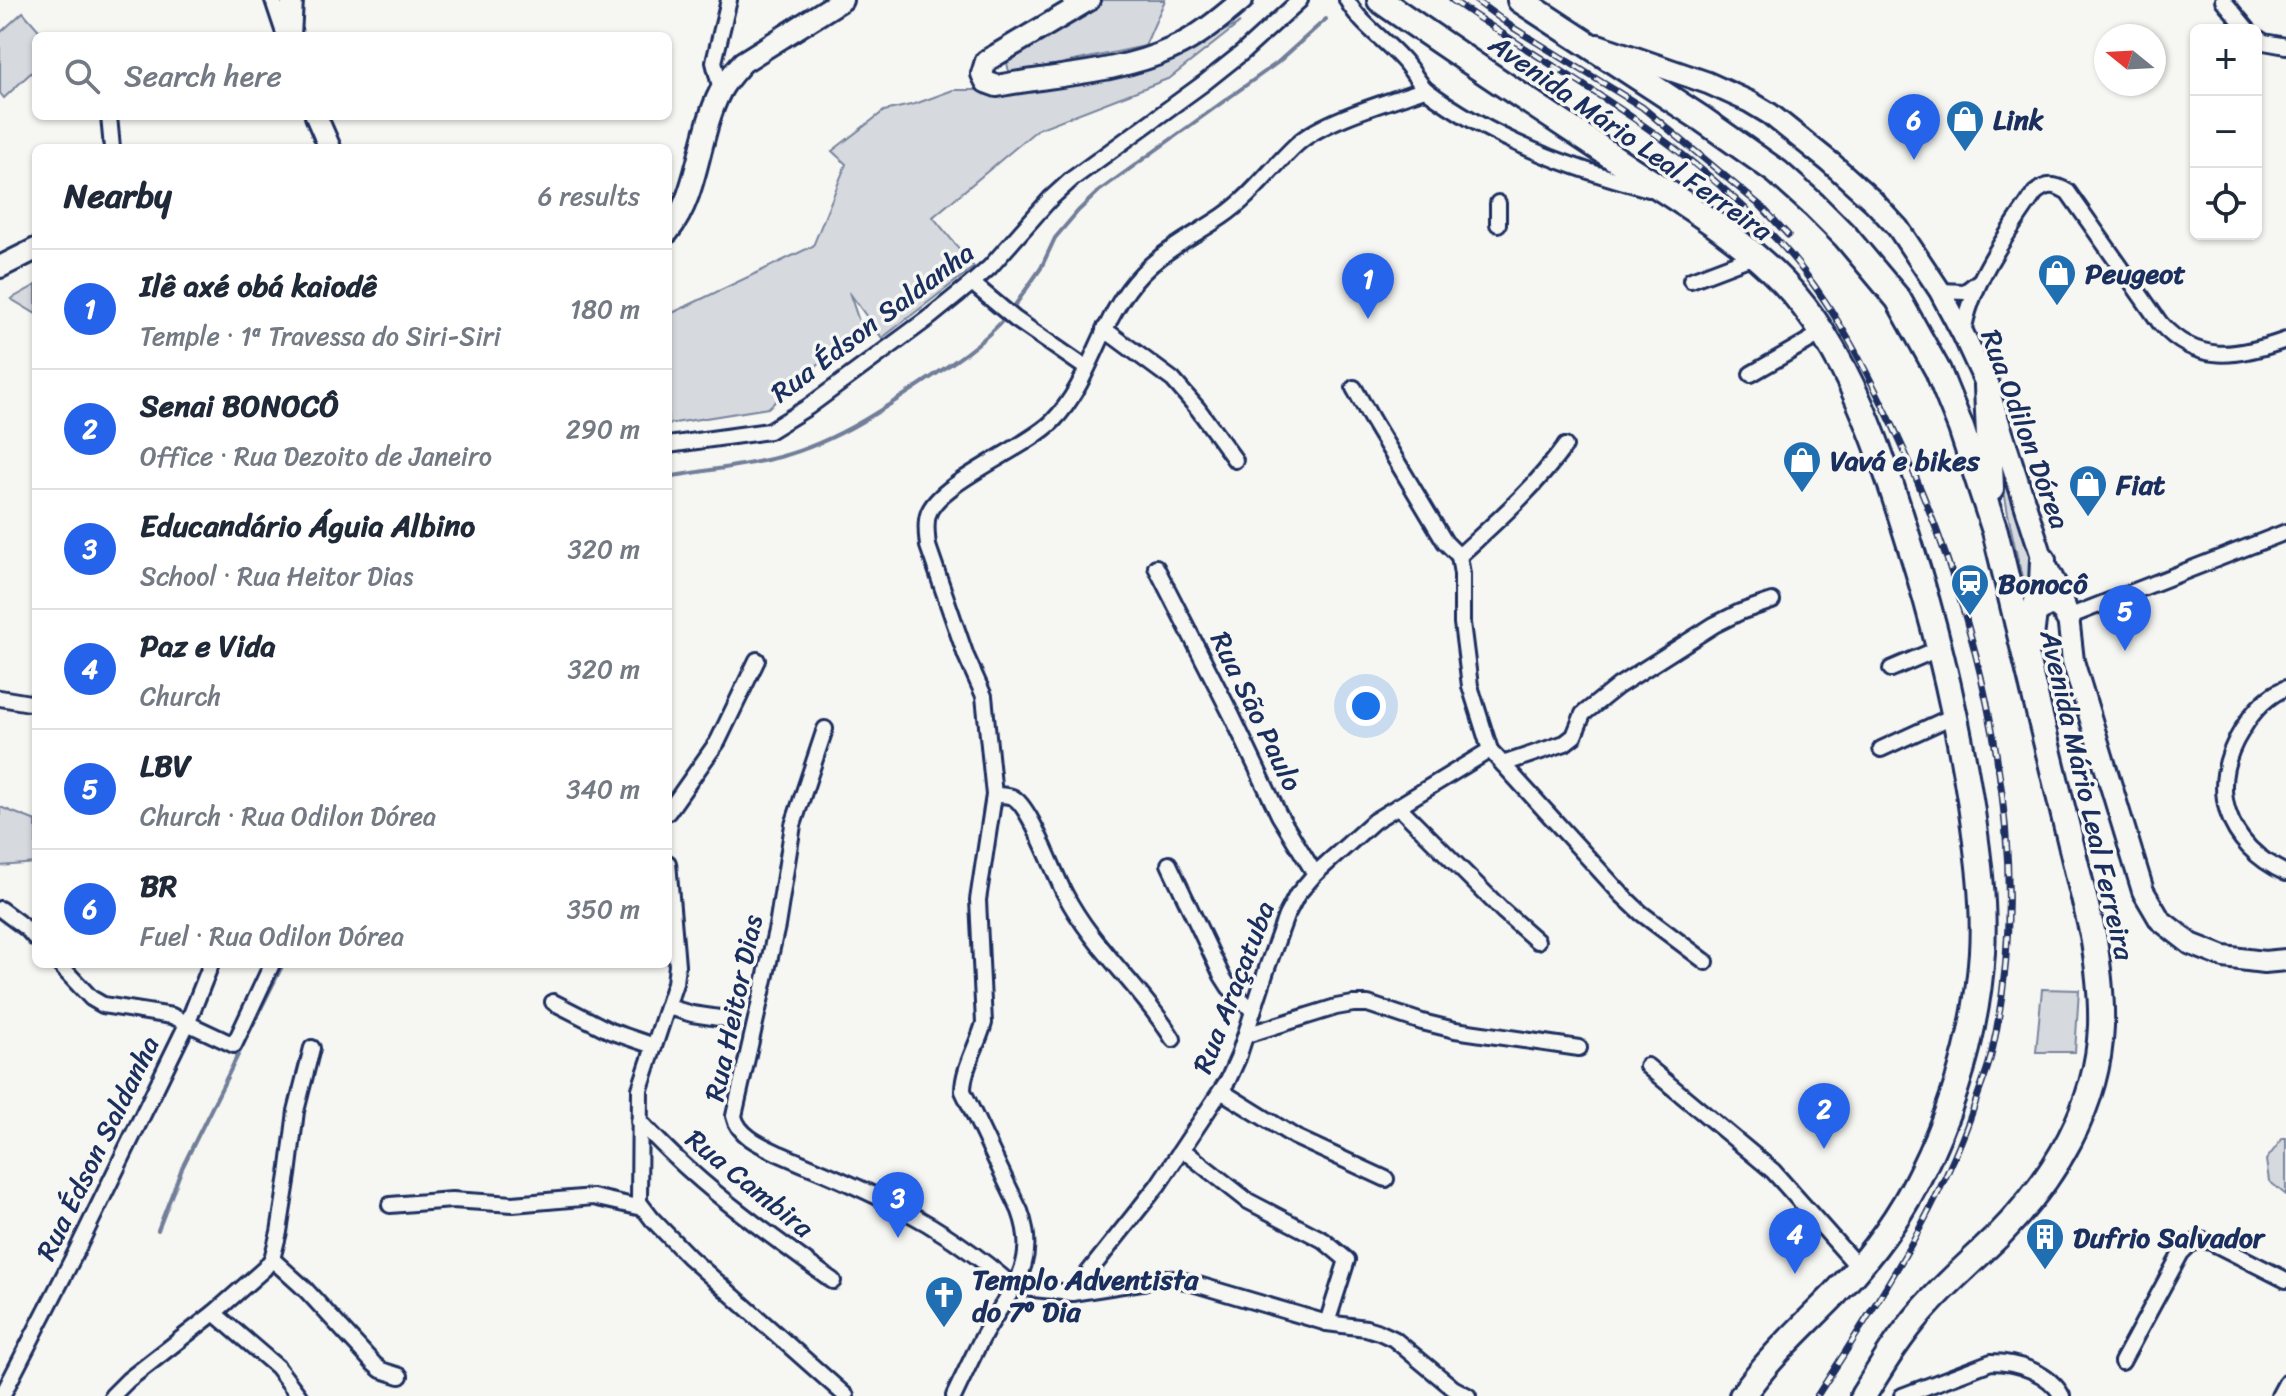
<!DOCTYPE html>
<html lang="en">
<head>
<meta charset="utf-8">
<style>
	body { margin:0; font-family:Sriracha,sans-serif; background:#f2f2f3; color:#1f2937 }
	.controls { position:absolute; right:24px; top:24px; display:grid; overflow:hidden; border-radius:12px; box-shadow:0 2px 6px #0004 }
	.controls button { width:72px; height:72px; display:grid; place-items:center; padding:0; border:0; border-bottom:2px solid #e0e1e3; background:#fff; color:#1f2937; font:40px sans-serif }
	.compass { position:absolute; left:2094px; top:24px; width:72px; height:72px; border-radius:50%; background:#fff; box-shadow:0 2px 6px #0004; rotate:288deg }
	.you { position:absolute; left:1366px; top:706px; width:28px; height:28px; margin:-20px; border:6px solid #fff; border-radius:50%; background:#1a73e8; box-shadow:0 0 0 12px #1a73e833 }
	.badge { display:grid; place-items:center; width:52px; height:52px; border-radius:50%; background:#2563eb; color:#fff; font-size:26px; font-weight:700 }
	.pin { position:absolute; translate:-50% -66px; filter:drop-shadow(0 2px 4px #0008) }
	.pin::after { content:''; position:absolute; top:42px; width:28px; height:24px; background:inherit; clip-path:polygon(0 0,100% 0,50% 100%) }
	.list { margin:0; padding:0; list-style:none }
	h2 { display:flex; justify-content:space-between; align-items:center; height:104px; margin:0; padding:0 32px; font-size:34px }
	h2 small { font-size:26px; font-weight:400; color:#747a83 }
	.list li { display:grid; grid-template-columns:52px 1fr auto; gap:24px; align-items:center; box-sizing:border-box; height:120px; padding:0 32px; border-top:2px solid #e0e1e3 }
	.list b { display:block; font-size:30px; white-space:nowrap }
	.list p { margin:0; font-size:26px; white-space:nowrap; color:#747a83 }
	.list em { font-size:26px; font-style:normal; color:#747a83 }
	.icon { flex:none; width:44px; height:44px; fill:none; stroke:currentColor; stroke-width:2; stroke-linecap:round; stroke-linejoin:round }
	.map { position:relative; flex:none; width:2286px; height:1396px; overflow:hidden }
	.search { position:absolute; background:#fff; box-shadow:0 2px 6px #0004; left:32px; top:32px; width:640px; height:88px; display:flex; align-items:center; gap:20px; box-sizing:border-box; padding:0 28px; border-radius:12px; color:#747a83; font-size:30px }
	.panel { position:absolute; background:#fff; box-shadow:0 2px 6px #0004; left:32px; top:144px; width:640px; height:824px; border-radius:12px }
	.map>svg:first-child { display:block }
	.green { fill:#d6d9dd; stroke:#78849e; stroke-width:2 }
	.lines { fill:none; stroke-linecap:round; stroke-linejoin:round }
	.stream { stroke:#717e99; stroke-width:4 }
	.street-casing { stroke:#1b2f5e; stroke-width:20 }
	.secondary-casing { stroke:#1b2f5e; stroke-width:26 }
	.highway-casing { stroke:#1b2f5e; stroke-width:30 }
	.street { stroke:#f6f6f2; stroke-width:14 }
	.secondary { stroke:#f6f6f2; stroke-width:20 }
	.highway { stroke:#f6f6f2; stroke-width:24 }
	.rail-casing { stroke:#1b2f5e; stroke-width:7 }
	.rail { stroke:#f6f6f2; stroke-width:4; stroke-dasharray:12; stroke-linecap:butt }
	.labels { text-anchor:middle; stroke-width:7; stroke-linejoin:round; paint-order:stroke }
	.poi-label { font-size:28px; font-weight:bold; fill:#1b2f5e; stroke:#f6f6f2; text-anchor:start }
	.street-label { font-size:28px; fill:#1b2f5e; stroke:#f6f6f2 }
</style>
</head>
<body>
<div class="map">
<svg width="2286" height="1396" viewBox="0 0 2286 1396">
	<rect width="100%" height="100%" fill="#f6f6f2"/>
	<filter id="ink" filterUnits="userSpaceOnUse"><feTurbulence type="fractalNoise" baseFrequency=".0125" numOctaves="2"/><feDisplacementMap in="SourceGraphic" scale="16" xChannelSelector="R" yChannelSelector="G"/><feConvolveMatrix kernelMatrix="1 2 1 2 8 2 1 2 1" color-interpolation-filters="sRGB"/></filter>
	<g filter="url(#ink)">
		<g class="green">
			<polygon points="1102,0 1165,0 1145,46 1046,67 1009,72 1007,63"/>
			<polygon points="23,12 44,36 36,36 36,68 4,98 0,93 0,33"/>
			<polygon points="1240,23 1170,78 1038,129 933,217 974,267 882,338 849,292 861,327 768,408 668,424 668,315 813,246 846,164 832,151 884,111 915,104 953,90 975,90 1159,61"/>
			<polygon points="36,285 36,314 11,299"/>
			<path d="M1999,443L2038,574L2029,606C2016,551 2002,499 1999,443Z"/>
			<polygon points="0,807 36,821 36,863 0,866"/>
			<polygon points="2042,989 2079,990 2075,1052 2036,1052"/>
			<polygon points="2283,1138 2286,1138 2286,1195 2269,1181 2266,1160"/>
		</g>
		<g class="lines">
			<g class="stream">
				<polyline points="1011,311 1041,268 1055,238 1078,211 1099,191 1277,63 1326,19"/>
				<path d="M668,477C702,471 737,467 771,459C828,446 876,414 924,382C953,363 983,343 1006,317"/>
				<polyline points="158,1230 182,1168 283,964"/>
			</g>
			<g class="street-casing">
				<g id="street">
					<polyline points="273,0 285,36"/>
					<path d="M1347,0C1360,24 1383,38 1401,58C1410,67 1416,79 1425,89"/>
					<polyline points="2223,0 2248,30"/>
					<polyline points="2256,37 2264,42 2286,46"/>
					<polyline points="721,90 714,62 729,0"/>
					<polyline points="109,116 112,148"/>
					<polyline points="1498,224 1498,203"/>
					<polyline points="1691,280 1754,256"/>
					<polyline points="972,283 1015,319 1086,368"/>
					<polyline points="1940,291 1965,292 1978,282"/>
					<polyline points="1104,329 1173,380 1198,409 1235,460"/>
					<path d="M1963,334C1970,284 2007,234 2035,193C2047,183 2055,184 2068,192L2160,323C2197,365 2238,357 2286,340"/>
					<polyline points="1751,374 1822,333"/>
					<polyline points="1354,388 1372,420 1445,542 1459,556"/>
					<polyline points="668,445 769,431 808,407 930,317 972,283 990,267 1050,199 1072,179 1204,83 1243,52 1300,0"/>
					<polyline points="1459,556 1462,574 1462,623 1470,686 1490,750 1622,895 1641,913 1706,962"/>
					<path d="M1459,556C1499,519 1533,490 1565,446"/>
					<polyline points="1156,567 1232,716 1279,815 1315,874"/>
					<polyline points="2068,617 2286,532"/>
					<polyline points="1891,669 1940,648"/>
					<path d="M2286,688C2266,696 2253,711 2242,730C2206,787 2226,845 2286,873"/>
					<polyline points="0,698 36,704"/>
					<path d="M825,729L793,825L777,926L734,1116C738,1136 763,1146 780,1154C821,1172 864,1188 903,1210C943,1231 981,1258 1014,1287"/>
					<polyline points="1881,749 1955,715"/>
					<polyline points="1503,764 1565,743 1574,736 1583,714 1618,686 1714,625 1740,612 1772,601"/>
					<path d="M994,795C999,795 1007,795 1012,797C1030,804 1054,874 1065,894C1093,948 1141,987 1173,1039"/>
					<polyline points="1398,806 1503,911 1537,941"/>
					<polyline points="668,812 718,741 757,660"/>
					<polyline points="668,863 677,965 675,983 640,1089 639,1202 652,1219 689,1257 846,1396"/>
					<polyline points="1169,864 1222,976 1229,987 1253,1011"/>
					<polyline points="0,909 27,929 36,939"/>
					<polyline points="59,964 91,998 103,1005 172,1016 234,1045 272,964"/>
					<polyline points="553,1002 610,1031 654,1046"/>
					<polyline points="668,1007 692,1014 726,1019"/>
					<polyline points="1246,1035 1336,1007 1353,1004 1368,1004 1422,1022 1455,1030 1579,1048"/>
					<polyline points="1647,1066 1773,1171 1859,1268"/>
					<polyline points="1221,1091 1295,1137 1386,1179"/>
					<path d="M639,1121C655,1137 671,1154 688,1169C733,1210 784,1245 833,1281"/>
					<polyline points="1183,1150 1248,1201 1323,1240 1347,1260 1327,1323"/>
					<polyline points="390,1205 452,1200 513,1204 593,1197 642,1208"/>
					<polyline points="272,1259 305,1289 374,1364 381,1370 400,1376"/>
					<polyline points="1014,1287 1072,1293 1167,1278 1185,1281 1327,1323 1366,1328 1379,1332 1394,1339 1453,1388 1468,1396"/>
					<polyline points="1072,1293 1158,1185 1228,1080 1238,1058 1268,965 1286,916 1297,895 1315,874 1374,821 1490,750"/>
					<polyline points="214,1313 277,1367 299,1396"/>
					<polyline points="2122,1362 2181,1253 2189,1245 2200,1240 2211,1242 2286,1280"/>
					<polyline points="2,1396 76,1252 188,1022 211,964"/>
					<polyline points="112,1396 128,1380 214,1313 264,1269 272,1259 279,1232 288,1175 296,1111 312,1048"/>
					<path d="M954,1396C964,1375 974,1353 985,1333C1010,1289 1040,1266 1020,1211L963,1091C963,1068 978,1045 984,1023L978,900L994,795L984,696L966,656L928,546C927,536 925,525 928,515C937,483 1027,448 1053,421C1088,385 1098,331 1128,290C1153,255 1189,239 1223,216C1252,196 1272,167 1297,144C1323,120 1391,101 1425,89C1491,139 1570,168 1649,189"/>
					<path d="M1902,1396L1991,1362C2016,1362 2049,1372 2062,1396"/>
					<polyline points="2279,1396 2286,1383"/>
				</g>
			</g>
			<g class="secondary-casing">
				<g id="secondary">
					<path d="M1089,0L986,61L982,74L986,82L997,86C1053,75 1119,73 1171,49C1198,37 1221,18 1242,0"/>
					<polyline points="290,36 292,0"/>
					<polyline points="1598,45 1708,83 1750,102 1770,114 1831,163 1873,201 1898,228 1940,291 1963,334 1987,386 2043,560 2062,597 2068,617 2073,661 2143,891 2160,920 2191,944 2224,957 2264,962 2286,960"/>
					<polyline points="316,116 330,148"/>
					<path d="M668,232C699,194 698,135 720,92C726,80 735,71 743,62L842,0"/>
					<polyline points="0,267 36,249"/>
				</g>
			</g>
			<g class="highway-casing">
				<g id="highway">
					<path d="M1380,0C1462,58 1547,113 1631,169C1683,203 1740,237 1783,282C1849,351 1882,455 1910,545C1937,630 1957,717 1971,805C1978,854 1985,903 1982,952C1977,1030 1955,1105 1920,1175C1899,1219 1868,1259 1835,1294C1803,1327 1768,1358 1742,1396"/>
					<path d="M1520,0L1702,119L1777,172L1814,205L1846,237L1898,299L1938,371L1961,428L1995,531L2093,935C2098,965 2102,995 2101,1026C2098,1106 2055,1178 2000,1234C1974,1260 1946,1283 1922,1311C1899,1337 1881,1367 1863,1396"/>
					<polyline points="1987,386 1991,489"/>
					<path d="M2034,612C2048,601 2059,601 2068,617"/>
					<polyline points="2030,646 2034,612 2042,584 2043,560"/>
				</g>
			</g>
			<use href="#street" class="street"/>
			<use href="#secondary" class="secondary"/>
			<use href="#highway" class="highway"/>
			<g class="rail-casing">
				<g id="rail">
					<path d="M1452,0C1511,41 1574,77 1633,118C1684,153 1737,198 1779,242C1828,295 1862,361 1893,426C1981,614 2039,850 1991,1056C1987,1072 1980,1088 1975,1104C1939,1210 1877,1303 1817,1396"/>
					<polyline points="1475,0 1512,27 1642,107 1762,207 1788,235"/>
				</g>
			</g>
			<use href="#rail" class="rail"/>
		</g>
	</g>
	<defs>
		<g id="shop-pin" transform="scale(2)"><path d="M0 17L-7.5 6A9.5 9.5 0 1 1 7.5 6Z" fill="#1f6fb2" stroke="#f6f6f2"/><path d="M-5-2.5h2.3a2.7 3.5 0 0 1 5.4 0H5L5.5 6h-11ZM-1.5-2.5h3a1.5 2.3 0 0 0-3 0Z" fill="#fff"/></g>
		<g id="station-pin" transform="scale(2)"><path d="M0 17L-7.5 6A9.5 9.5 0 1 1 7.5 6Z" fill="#1f6fb2" stroke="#f6f6f2"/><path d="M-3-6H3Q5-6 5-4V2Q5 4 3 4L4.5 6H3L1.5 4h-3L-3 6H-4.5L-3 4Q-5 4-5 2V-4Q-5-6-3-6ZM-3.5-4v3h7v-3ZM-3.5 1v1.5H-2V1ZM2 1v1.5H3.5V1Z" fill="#fff"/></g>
		<g id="building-pin" transform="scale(2)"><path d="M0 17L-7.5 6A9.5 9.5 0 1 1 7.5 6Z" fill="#1f6fb2" stroke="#f6f6f2"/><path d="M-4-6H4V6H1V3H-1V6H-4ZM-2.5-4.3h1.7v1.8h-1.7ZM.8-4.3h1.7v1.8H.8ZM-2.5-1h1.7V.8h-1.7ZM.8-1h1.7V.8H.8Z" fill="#fff"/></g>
		<g id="church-pin" transform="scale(2)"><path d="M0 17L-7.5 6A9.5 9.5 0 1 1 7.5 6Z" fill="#1f6fb2" stroke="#f6f6f2"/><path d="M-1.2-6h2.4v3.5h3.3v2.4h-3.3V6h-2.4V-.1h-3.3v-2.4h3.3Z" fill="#fff"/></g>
	</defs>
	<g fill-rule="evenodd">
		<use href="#shop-pin" x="1965" y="119"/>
		<use href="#shop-pin" x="2057" y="273"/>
		<use href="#shop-pin" x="1802" y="460"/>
		<use href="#shop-pin" x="2088" y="484"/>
		<use href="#station-pin" x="1970" y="583"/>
		<use href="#building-pin" x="2045" y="1237"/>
		<use href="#church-pin" x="944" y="1295"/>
	</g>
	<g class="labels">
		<g class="poi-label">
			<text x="1993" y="129">Link</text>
			<text x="2085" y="283">Peugeot</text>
			<text x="1830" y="470">Vavá e bikes</text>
			<text x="2116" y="494">Fiat</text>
			<text x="1998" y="593">Bonocô</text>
			<text x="2073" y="1247">Dufrio Salvador</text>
			<text x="972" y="1289">Templo Adventista<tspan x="972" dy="32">do 7º Dia</tspan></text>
		</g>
		<g class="street-label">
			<text transform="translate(1631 137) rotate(35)" y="10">Avenida Mário Leal Ferreira</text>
			<text transform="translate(872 322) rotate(-37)" y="10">Rua Édson Saldanha</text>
			<text transform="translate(2026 429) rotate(70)" y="10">Rua Odilon Dórea</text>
			<text transform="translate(1257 711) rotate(64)" y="10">Rua São Paulo</text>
			<text transform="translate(2088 795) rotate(77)" y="10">Avenida Mário Leal Ferreira</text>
			<text transform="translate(1233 987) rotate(-69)" y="10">Rua Araçatuba</text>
			<text transform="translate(733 1008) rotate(-78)" y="10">Rua Heitor Dias</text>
			<text transform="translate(97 1148) rotate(-64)" y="10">Rua Édson Saldanha</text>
			<text transform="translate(750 1183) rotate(39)" y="10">Rua Cambira</text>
		</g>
	</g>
</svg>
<div class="controls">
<button>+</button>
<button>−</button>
<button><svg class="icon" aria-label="locate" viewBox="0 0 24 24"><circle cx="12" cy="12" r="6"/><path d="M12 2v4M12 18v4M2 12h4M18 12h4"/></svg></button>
</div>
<svg class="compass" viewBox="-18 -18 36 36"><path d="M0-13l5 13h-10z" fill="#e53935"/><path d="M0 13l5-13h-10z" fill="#747a83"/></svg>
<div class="you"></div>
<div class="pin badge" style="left:1368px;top:319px">1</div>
<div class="pin badge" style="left:1824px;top:1149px">2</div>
<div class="pin badge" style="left:898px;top:1238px">3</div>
<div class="pin badge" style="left:1795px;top:1274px">4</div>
<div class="pin badge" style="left:2125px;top:651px">5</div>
<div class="pin badge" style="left:1914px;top:160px">6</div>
<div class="search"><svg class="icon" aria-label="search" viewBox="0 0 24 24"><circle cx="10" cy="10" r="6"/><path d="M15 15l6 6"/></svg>Search here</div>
<section class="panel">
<h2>Nearby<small>6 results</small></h2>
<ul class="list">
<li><span class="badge">1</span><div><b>Ilê axé obá kaiodê</b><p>Temple · 1ª Travessa do Siri-Siri</p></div><em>180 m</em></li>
<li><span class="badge">2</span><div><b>Senai BONOCÔ</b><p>Office · Rua Dezoito de Janeiro</p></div><em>290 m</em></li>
<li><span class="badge">3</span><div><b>Educandário Águia Albino</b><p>School · Rua Heitor Dias</p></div><em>320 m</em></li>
<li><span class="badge">4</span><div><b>Paz e Vida</b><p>Church</p></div><em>320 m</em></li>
<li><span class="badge">5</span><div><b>LBV</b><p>Church · Rua Odilon Dórea</p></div><em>340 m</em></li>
<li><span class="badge">6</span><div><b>BR</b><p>Fuel · Rua Odilon Dórea</p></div><em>350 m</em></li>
</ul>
</section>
</div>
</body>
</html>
